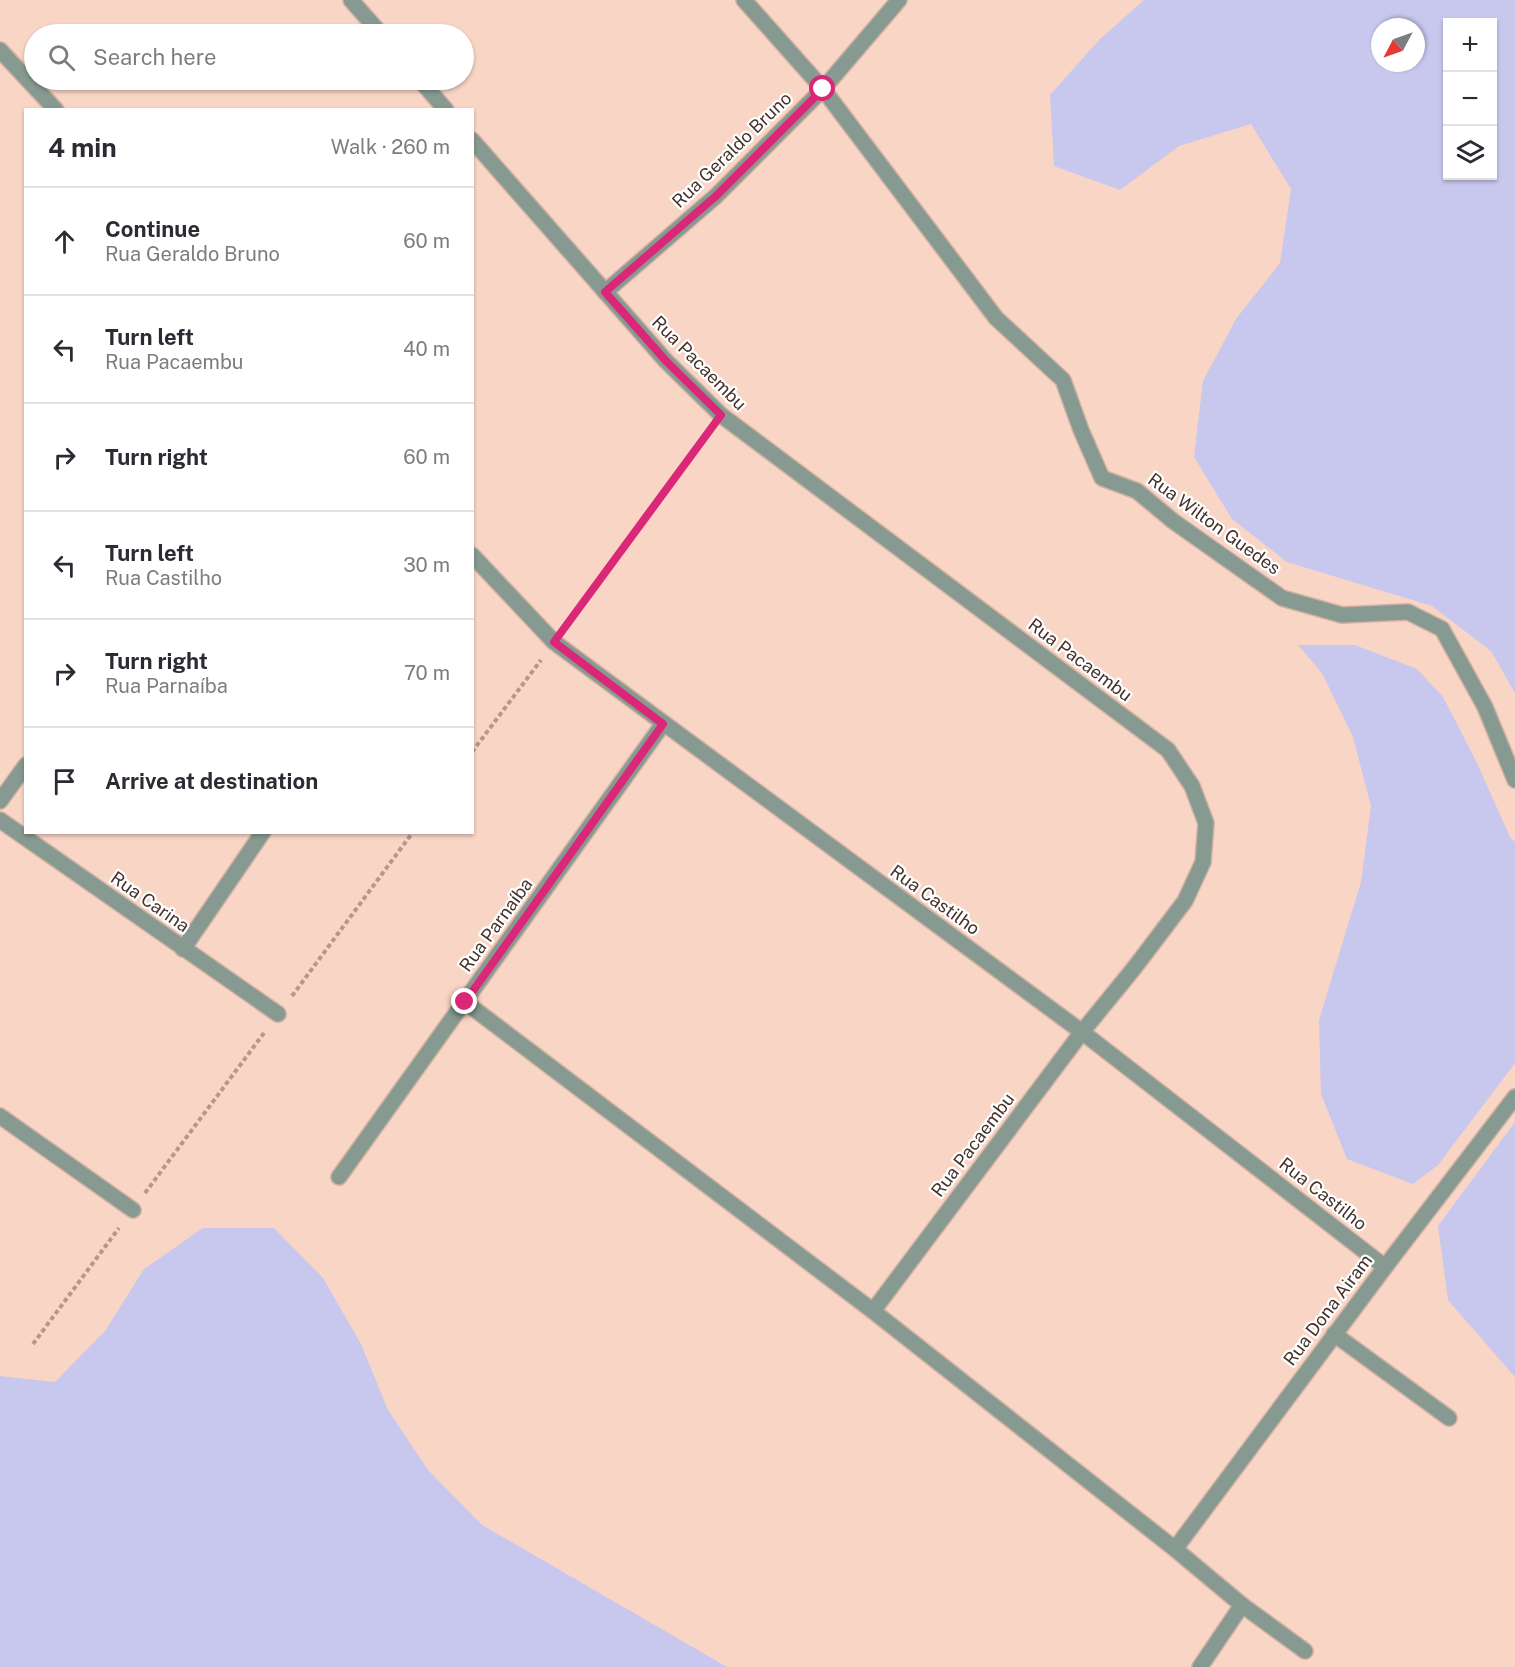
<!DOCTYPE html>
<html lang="en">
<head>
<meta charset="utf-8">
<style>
	body { margin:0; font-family:"Public Sans",sans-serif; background:#f2f2f3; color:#2b2b33 }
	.controls { position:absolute; right:18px; top:18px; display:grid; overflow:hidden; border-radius:0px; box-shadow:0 2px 4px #0004 }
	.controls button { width:54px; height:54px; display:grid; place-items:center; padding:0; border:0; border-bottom:2px solid #e1e1e2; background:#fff; color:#2b2b33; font:30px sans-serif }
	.compass { position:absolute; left:1371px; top:18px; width:54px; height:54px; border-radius:50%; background:#fff; box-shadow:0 2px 4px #0004; rotate:229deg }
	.stop { position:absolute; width:18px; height:18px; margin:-14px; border:4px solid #db2777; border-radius:50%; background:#fff }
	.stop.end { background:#db2777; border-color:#fff; box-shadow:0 2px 6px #0008 }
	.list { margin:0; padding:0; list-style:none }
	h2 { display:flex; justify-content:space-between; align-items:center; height:78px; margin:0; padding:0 24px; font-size:26px }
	h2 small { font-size:20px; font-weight:400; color:#7c7c81 }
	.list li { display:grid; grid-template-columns:39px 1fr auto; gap:18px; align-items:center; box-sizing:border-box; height:108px; padding:0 24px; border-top:2px solid #e1e1e2 }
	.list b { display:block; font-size:22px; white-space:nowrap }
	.list p { margin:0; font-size:20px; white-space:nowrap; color:#7c7c81 }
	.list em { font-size:20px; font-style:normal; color:#7c7c81 }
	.icon { flex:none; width:33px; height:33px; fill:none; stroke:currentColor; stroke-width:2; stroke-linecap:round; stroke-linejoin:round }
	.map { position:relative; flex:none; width:1515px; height:1667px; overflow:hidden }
	.search { position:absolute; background:#fff; box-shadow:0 2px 4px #0004; left:24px; top:24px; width:450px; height:66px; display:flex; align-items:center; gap:15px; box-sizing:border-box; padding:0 21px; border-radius:33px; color:#7c7c81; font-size:22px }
	.panel { position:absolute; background:#fff; box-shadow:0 2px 4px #0004; left:24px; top:108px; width:450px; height:726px; border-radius:0px }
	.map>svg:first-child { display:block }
	.green { fill:#c8c7ee; fill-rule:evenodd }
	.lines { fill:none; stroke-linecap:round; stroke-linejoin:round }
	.minor-casing { stroke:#d1b1a3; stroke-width:18 }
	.path { stroke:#b5988b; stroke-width:4; stroke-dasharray:4.5 3; stroke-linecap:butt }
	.minor { stroke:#869a91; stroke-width:15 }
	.route { stroke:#db2777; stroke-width:8 }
	.labels { text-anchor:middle; stroke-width:4.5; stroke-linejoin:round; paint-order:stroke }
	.street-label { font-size:18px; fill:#44332b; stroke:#fff }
</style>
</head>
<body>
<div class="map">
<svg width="1515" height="1667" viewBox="0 0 1515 1667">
	<rect width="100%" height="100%" fill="#f9d5c5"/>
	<g class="green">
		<path d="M1144,0H1515V693L1491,651L1432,606L1287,562L1232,519L1194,457L1203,381L1236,319L1280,263L1291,189L1251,124L1179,146L1120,190L1054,166L1050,95L1099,40ZM1448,22H1492V176H1448ZM1380,27H1416V63H1380Z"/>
		<polygon points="1298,645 1355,645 1417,669 1443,697 1476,761 1510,837 1515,842 1515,1063 1438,1165 1413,1184 1347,1159 1321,1094 1319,1020 1361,882 1371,806 1353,737 1322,673"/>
		<polygon points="1515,1122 1515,1377 1448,1300 1438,1226"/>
		<polygon points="203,1228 274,1228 323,1278 361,1344 388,1410 428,1470 482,1525 727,1667 0,1667 0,1376 55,1382 105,1331 144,1269"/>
	</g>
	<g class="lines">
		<g class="minor-casing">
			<g id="minor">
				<polyline points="351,0 381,34"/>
				<polyline points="744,0 823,89 996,318 1063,380 1081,430 1102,478 1137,491 1173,521 1282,598 1342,615 1408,612 1442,629 1485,707 1515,780"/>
				<polyline points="0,50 56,110"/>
				<polyline points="420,80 446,110"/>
				<polyline points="472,140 666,361 721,415 1168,750 1192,786 1206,823 1203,862 1185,901 1135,967 1082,1032 873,1311"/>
				<polyline points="605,292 716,196 823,89 899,0"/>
				<polyline points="472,555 554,642 1082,1032 1385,1267"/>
				<polyline points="0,801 26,765"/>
				<polyline points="0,820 278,1014"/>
				<polyline points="183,949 263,832"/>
				<polyline points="465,1002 873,1311 1175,1549 1242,1605 1305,1651"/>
				<polyline points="0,1116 133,1210"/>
				<polyline points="339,1177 663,724"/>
				<polyline points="1334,1334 1449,1418"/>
				<polyline points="1175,1549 1385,1267 1515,1097"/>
				<polyline points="1200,1667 1242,1605"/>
			</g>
		</g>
		<g class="path">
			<polyline points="567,625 708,433"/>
			<polyline points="472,752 541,660"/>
			<polyline points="292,996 413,832"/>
			<polyline points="145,1193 264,1033"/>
			<polyline points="33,1344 119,1228"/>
		</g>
		<use href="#minor" class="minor"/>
	</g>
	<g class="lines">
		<polyline class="route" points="465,1002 663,724 554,642 721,415 666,361 605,292 716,196 823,89"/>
	</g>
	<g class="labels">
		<g class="street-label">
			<text transform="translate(732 150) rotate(-44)" y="6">Rua Geraldo Bruno</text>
			<text transform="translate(699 363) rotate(45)" y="6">Rua Pacaembu</text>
			<text transform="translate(1214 524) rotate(36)" y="6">Rua Wilton Guedes</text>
			<text transform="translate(1080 660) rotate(37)" y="6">Rua Pacaembu</text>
			<text transform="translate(935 900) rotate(36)" y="6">Rua Castilho</text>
			<text transform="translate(150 902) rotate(35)" y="6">Rua Carina</text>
			<text transform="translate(496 925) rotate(-54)" y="6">Rua Parnaíba</text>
			<text transform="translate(973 1145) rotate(-53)" y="6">Rua Pacaembu</text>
			<text transform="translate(1323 1194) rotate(38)" y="6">Rua Castilho</text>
			<text transform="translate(1328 1310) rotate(-53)" y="6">Rua Dona Airam</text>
		</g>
	</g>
</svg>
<div class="controls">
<button>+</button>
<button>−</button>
<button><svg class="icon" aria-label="layers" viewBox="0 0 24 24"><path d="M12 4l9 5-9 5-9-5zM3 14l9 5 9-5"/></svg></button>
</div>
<svg class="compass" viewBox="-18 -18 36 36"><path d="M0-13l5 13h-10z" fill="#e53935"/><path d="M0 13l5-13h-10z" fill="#7c7c81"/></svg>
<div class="stop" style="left:823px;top:89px"></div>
<div class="stop end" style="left:465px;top:1002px"></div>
<div class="search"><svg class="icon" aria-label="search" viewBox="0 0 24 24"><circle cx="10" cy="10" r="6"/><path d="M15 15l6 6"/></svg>Search here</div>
<section class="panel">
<h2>4 min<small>Walk · 260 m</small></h2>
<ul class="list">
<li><svg class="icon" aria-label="ahead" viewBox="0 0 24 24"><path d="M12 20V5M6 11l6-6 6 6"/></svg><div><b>Continue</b><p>Rua Geraldo Bruno</p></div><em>60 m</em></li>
<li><svg class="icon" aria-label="left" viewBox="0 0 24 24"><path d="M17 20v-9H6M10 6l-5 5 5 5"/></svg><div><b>Turn left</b><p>Rua Pacaembu</p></div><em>40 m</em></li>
<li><svg class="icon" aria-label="right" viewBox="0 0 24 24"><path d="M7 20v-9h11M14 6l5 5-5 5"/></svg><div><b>Turn right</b></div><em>60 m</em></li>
<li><svg class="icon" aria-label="left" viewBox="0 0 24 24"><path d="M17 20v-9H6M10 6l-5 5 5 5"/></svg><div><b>Turn left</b><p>Rua Castilho</p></div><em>30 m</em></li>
<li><svg class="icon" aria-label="right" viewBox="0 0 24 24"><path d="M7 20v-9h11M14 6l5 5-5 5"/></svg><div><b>Turn right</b><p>Rua Parnaíba</p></div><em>70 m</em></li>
<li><svg class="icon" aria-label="arrive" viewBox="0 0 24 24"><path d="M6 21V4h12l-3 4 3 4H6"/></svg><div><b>Arrive at destination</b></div></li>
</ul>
</section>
</div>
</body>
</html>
